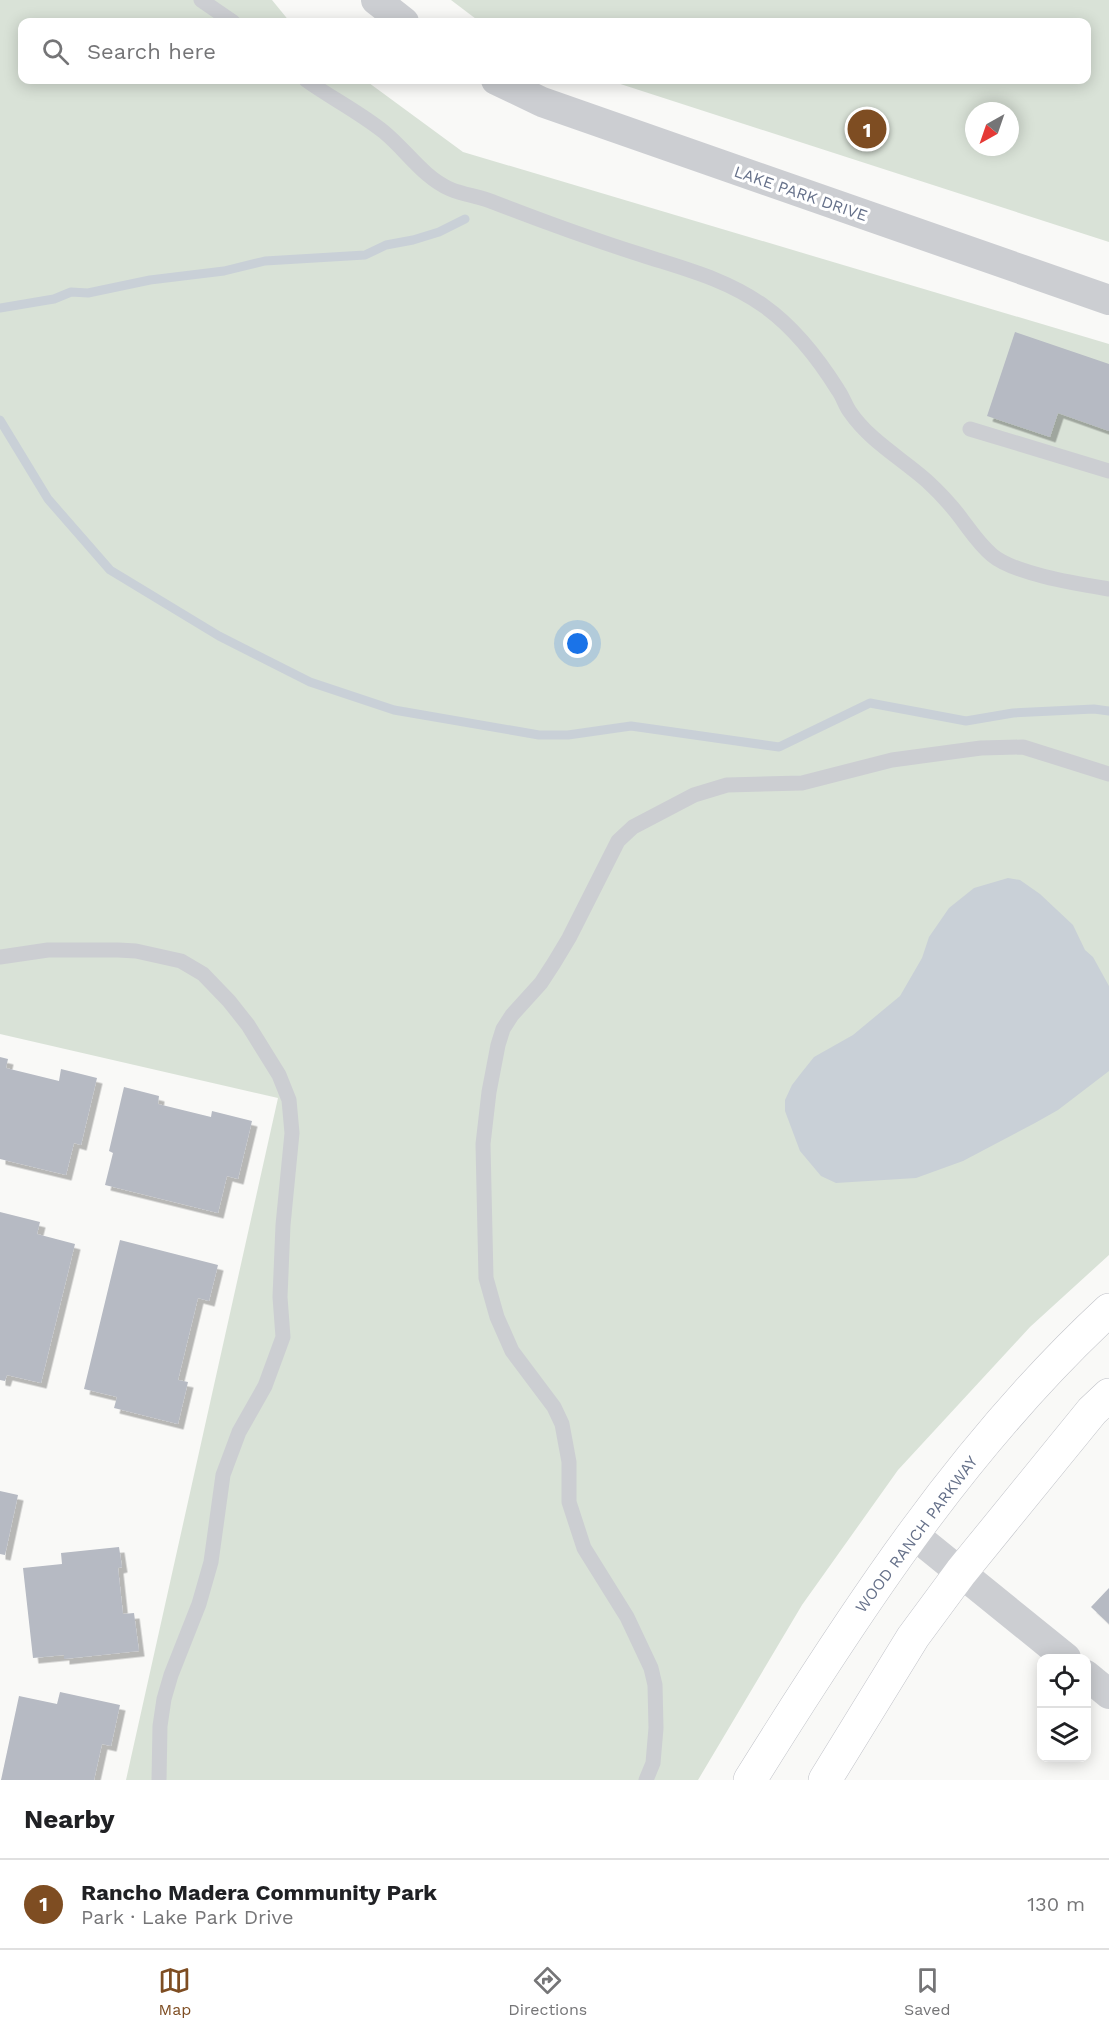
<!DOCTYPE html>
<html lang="en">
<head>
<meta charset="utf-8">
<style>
	body { margin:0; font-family:"Work Sans",sans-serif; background:#f6f6f6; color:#202124 }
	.controls { position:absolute; right:18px; bottom:18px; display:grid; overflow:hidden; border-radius:12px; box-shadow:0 3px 15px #0003 }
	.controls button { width:54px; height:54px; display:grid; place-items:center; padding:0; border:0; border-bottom:2px solid #e0e0e0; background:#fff; color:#202124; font:30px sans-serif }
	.compass { position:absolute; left:965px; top:102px; width:54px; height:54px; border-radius:50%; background:#fff; box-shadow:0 3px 15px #0003; rotate:220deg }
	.you { position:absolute; left:578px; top:644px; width:21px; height:21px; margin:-15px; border:4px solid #fff; border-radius:50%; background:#1a73e8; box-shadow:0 0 0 9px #1a73e833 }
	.badge { display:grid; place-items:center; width:39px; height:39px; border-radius:50%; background:#7e4d22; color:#fff; font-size:20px; font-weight:700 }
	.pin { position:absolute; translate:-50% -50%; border:3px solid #fff; box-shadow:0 2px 6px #0006 }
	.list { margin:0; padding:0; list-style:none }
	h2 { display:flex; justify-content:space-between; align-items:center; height:78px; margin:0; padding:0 24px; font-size:26px }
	h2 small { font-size:20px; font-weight:400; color:#757577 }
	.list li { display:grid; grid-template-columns:39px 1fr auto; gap:18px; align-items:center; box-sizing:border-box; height:90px; padding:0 24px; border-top:2px solid #e0e0e0 }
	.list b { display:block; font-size:22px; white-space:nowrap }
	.list p { margin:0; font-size:20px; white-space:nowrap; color:#757577 }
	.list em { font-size:20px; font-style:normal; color:#757577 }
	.icon { flex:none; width:33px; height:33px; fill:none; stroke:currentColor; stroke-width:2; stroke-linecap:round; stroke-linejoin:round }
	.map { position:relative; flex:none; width:1109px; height:1780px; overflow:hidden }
	.search { position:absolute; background:#fff; box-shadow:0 3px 15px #0003; left:18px; right:18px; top:18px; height:66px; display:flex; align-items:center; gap:15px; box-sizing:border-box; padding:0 21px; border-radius:12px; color:#757577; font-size:22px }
	.sheet { height:168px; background:#fff }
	nav { display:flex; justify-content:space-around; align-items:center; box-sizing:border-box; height:84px; border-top:2px solid #e0e0e0; background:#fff; font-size:16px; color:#757577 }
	nav a { display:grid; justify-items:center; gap:3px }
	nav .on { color:#7e4d22 }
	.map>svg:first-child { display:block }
	.green { fill:#d9e2d7; fill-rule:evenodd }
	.water { fill:#c9d0d7 }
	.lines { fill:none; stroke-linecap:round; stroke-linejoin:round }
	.stream { stroke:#c9d0d7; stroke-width:9 }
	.building { fill:#b6bac3; filter:url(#shadow) }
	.secondary-casing { stroke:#c0c2c8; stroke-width:34 }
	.lane { stroke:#ccced2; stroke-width:15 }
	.street { stroke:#ccced2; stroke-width:30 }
	.secondary { stroke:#fff; stroke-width:33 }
	.labels { text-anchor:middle; stroke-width:6; stroke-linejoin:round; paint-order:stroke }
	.street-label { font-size:16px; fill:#66718a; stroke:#fff }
</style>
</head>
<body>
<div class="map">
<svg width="1109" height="1780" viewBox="0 0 1109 1780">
	<defs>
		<filter id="shadow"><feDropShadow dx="5.5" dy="5.5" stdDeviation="0" flood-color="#0004"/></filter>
	</defs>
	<rect width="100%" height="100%" fill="#f9f9f7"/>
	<g class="green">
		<polygon points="0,0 272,0 290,22 22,22 22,80 365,80 463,152 1109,344 1109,1255 1030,1327 898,1470 802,1605 698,1780 126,1780 278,1098 0,1034"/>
		<path d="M451,0H1109V242L608,80H1086V22H480ZM974,111H1010V147H974Z"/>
	</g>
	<polygon class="water" points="1008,878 1020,880 1040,894 1073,925 1085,950 1093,957 1109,986 1109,1071 1058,1110 1035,1123 963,1161 916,1178 836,1183 821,1176 800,1151 785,1111 785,1100 792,1085 802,1072 814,1057 853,1035 900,996 922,958 929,937 949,908 974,888"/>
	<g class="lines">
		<g class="stream">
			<polyline points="0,308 54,299 71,292 88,293 150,280 224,271 265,261 365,255 386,245 413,240 439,232 465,219"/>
			<polyline points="0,420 48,499 110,570 219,636 310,682 394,710 539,735 568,735 631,726 779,747 870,703 966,721 1013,713 1094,709 1109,711"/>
		</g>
	</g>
	<g class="building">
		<polygon points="1015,332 1109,364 1109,431 1058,413 1050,437 987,416"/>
		<polygon points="0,1057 8,1059 6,1068 59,1081 61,1069 97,1078 81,1145 74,1143 66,1175 0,1159"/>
		<polygon points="124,1087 159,1096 158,1104 211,1117 212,1111 252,1121 238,1179 227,1176 218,1213 105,1185 113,1153 109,1151"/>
		<polygon points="0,1212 40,1222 37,1234 75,1244 41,1383 7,1375 5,1381 0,1380"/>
		<polygon points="120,1240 218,1265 209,1301 198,1298 178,1380 188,1382 178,1424 114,1408 117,1397 84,1389"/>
		<polygon points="0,1491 18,1495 5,1555 0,1554"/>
		<polygon points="119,1547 122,1567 118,1568 123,1614 134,1613 139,1651 64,1659 64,1655 33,1658 23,1568 62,1564 61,1553"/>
		<polygon points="1109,1588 1109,1624 1091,1607"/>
		<polygon points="60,1692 120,1705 111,1746 102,1744 94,1780 1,1780 19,1696 57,1704"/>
	</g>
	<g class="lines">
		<g class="secondary-casing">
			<g id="secondary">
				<path d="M750,1780C854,1613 963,1445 1109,1310"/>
				<polyline points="825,1780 913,1637 961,1572 1092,1411 1109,1395"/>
			</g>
		</g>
		<g class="lane">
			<polyline points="201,0 233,22"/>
			<path d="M306,80C331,98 359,112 384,132C407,151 423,177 450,189C464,195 479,196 493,202C542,221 591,239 642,255C685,269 726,279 764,306C795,328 818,358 838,390C843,397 845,405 850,412C870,441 901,458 927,481C940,493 953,507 963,521C972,533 980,545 992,555C1014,574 1079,584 1109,589"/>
			<polyline points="970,429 1109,471"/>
			<polyline points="0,957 48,950 118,950 136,951 181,961 203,974 229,1001 248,1025 279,1075 289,1100 292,1133 283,1225 280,1297 283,1337 265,1386 239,1432 223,1475 211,1562 199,1604 171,1675 164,1699 160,1726 159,1780"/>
			<polyline points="646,1780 653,1763 656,1728 655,1685 651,1668 627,1617 584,1548 569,1502 569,1462 562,1424 554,1407 512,1351 497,1317 486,1278 483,1144 489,1092 498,1045 503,1029 512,1015 541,983 554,963 569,938 618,841 633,827 694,795 727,785 802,783 892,760 981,748 1023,747 1109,774"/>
		</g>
		<g class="street">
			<polyline points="376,0 404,22"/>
			<polyline points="496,80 542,102 1109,300"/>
			<polyline points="913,1534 1066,1658"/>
			<polyline points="1086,1675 1109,1694"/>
		</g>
		<use href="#secondary" class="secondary"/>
	</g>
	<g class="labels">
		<g class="street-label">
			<text transform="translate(801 193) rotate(19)" y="6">LAKE PARK DRIVE</text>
			<text transform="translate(916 1534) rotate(-53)" y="6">WOOD RANCH PARKWAY</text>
		</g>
	</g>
</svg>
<div class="controls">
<button><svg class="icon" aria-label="locate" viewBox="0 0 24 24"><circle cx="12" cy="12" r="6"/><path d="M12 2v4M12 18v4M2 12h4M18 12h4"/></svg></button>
<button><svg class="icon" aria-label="layers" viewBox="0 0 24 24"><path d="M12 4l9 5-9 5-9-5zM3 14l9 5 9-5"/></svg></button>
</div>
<svg class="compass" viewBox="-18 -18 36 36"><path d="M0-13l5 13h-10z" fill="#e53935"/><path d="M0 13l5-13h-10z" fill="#757577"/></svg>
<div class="you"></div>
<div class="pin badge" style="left:867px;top:129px">1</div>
<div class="search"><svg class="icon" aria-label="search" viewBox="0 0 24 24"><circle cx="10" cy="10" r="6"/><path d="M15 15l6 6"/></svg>Search here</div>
</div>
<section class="sheet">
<h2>Nearby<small></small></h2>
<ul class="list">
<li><span class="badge">1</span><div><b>Rancho Madera Community Park</b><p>Park · Lake Park Drive</p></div><em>130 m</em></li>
</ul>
</section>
<nav>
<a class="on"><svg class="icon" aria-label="map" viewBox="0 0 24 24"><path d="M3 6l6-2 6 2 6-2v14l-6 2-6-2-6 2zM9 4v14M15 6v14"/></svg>Map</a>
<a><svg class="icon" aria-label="directions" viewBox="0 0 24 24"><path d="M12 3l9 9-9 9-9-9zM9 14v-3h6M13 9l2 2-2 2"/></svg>Directions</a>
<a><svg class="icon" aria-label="saved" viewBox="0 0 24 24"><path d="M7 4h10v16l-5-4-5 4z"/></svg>Saved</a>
</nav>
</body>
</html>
